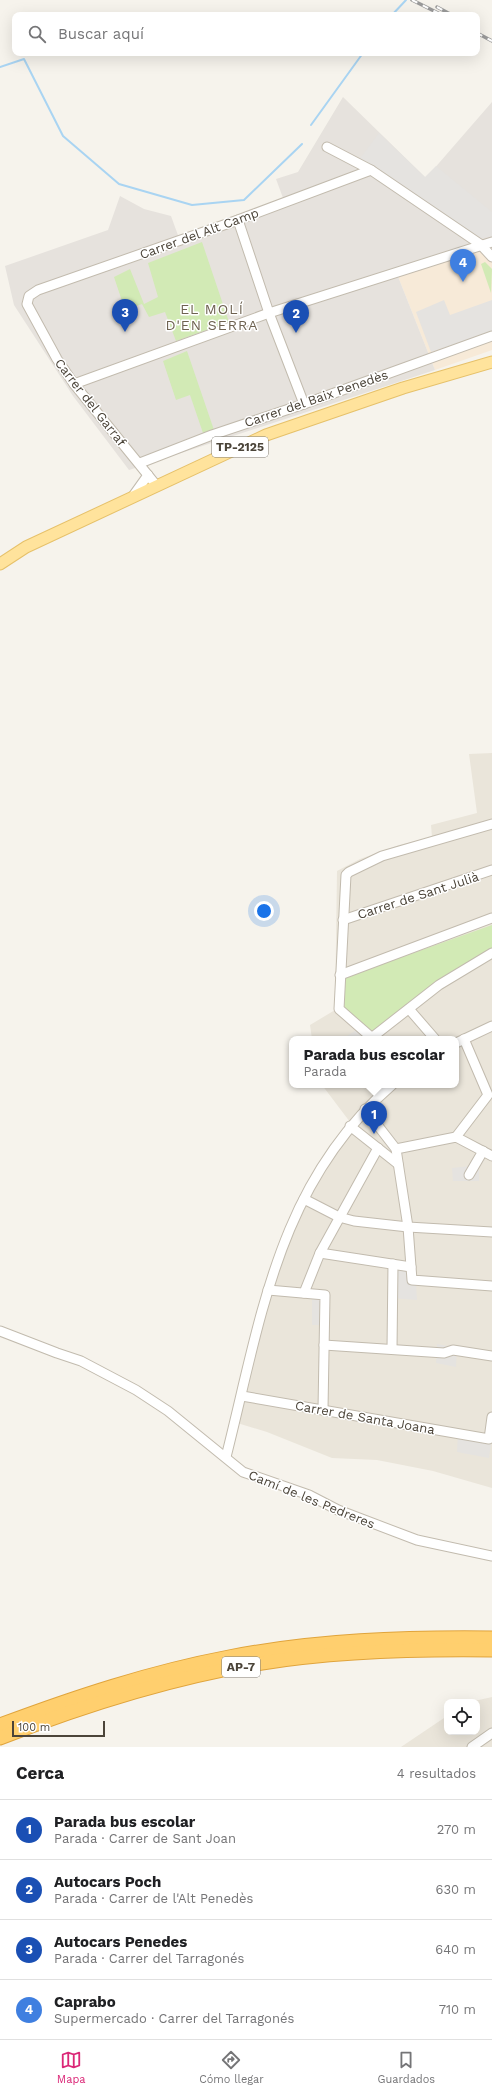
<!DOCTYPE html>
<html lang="es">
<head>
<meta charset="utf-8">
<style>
	body { margin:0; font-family:"Work Sans",sans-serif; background:#f2f2f2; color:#202124 }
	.controls { position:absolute; right:12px; bottom:12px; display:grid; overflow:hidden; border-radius:8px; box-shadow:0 4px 16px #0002 }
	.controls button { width:36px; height:36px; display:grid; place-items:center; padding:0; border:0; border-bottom:1px solid #e0e0e0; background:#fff; color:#202124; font:20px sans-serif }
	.scale { position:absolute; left:12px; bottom:10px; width:93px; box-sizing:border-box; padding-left:4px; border:2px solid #4b4439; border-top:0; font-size:11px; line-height:14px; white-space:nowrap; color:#4b4439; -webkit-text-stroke:3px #fff; paint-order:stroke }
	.you { position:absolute; left:264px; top:911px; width:14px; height:14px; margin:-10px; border:3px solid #fff; border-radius:50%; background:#1a73e8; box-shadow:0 0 0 6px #1a73e833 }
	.badge { display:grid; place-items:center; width:26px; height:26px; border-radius:50%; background:#db2777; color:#fff; font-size:13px; font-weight:700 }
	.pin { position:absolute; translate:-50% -33px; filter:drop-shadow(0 1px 2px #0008) }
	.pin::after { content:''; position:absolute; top:21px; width:14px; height:12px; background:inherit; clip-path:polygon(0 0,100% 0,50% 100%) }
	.popup { position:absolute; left:289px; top:1036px; width:170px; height:52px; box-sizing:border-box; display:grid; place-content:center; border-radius:8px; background:#fff; filter:drop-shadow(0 1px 3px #0005); font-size:13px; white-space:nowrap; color:#757577 }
	.popup b { font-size:15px; color:#202124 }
	.popup::after { content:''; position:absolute; left:50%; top:100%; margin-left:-8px; border:8px solid transparent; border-top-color:#fff }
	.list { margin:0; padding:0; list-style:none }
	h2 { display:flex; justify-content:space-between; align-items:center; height:52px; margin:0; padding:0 16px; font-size:17px }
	h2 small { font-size:13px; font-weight:400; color:#757577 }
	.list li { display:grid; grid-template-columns:26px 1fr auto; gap:12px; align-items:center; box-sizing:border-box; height:60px; padding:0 16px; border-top:1px solid #e0e0e0 }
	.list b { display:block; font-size:15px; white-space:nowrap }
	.list p { margin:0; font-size:13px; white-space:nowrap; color:#757577 }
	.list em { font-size:13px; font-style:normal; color:#757577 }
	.icon { flex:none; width:22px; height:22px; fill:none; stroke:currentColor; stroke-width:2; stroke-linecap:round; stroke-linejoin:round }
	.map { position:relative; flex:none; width:492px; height:1747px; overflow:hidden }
	.search { position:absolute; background:#fff; box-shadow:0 4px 16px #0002; left:12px; right:12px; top:12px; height:44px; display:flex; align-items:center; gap:10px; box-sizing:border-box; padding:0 14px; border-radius:8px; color:#757577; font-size:15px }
	.sheet { height:292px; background:#fff }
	nav { display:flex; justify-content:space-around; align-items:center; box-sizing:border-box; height:56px; border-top:1px solid #e0e0e0; background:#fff; font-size:11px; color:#757577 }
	nav a { display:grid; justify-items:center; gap:2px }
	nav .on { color:#db2777 }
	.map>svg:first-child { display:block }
	.residential { fill:#eae5da }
	.commercial { fill:#f7ead8 }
	.industrial { fill:#e6e2dd }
	.green { fill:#d2eab5 }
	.parking { fill:#e5e3e0 }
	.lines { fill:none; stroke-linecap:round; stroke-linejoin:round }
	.stream { stroke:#a9d4f2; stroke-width:2 }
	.minor-casing { stroke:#c2bbae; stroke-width:11 }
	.major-casing { stroke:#e6c16a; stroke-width:13 }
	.highway-casing { stroke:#e0a43c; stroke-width:15 }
	.minor { stroke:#fff; stroke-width:9 }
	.major { stroke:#ffe39c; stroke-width:11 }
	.highway { stroke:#ffcf6e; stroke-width:13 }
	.rail-casing { stroke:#9a9a9a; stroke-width:3.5 }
	.rail { stroke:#fff; stroke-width:2; stroke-dasharray:6; stroke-linecap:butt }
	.labels { text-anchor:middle; stroke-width:3; stroke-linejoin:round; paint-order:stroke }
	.shield { fill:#fff; stroke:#817c74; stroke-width:1 }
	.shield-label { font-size:12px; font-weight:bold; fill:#4b4439 }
	.street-label { font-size:13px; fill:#4b4439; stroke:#fff }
	.neighbourhood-label { font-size:14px; letter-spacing:1px; fill:#6e6250; stroke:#fff }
</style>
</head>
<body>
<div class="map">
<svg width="492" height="1747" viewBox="0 0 492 1747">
	<rect width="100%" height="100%" fill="#f6f3ec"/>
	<g class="residential">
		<polygon points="492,753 492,1488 433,1471 377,1460 332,1458 267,1432 234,1422 280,1244 350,1122 322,1085 456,1085 456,1039 312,1039 310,1025 335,1010 337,871 360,859 399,845 432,837 431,825 477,813 469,754"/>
		<polygon points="492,1697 492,1747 401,1747 447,1716 447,1732 477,1732 477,1702 470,1702"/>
	</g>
	<polygon class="commercial" points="485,243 492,251 492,350 435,370 397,274"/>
	<polygon class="industrial" points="343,97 426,178 492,102 492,251 485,243 397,274 435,370 129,470 73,396 14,305 5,266 108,230 120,196 144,209 171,216 179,238 283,198 276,179 298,172"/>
	<g class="green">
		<polygon points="202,242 229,322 176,341 165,312 149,317 142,304 125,310 114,277 130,269 144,304 158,297 148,263"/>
		<polygon points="485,262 492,269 491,293 481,264"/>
		<polygon points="187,351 214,430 203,433 190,395 176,400 163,361"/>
		<polygon points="492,925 492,949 375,1032 372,1032 343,1007 343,981 346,977"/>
	</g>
	<g class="parking">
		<polygon points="379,133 425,177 436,166 492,212 492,236 477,239 359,160"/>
		<polygon points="444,300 450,315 492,300 492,332 431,352 416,312"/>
		<polygon points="363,1026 377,1039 342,1039"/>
		<polygon points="478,1153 487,1156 479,1168 479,1181 453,1181 452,1168 470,1166"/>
		<polygon points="391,1262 415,1266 417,1300 391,1298"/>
		<polygon points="312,1293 330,1296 330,1325 312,1325"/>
		<polygon points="437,1344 457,1348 456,1367 436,1363"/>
		<polygon points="458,1431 492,1437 489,1458 457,1452"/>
	</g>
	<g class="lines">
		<g class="stream">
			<polyline points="392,15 406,0"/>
			<polyline points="0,67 24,59 63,136 119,184 192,205 244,200 302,144"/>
			<polyline points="311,125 363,53"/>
		</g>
		<g class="minor-casing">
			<g id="minor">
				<polyline points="327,147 371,170 480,244 492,257"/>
				<polyline points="238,220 269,313 304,404"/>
				<polyline points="74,384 269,313 492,242"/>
				<polyline points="140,463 212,435 304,404 492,336"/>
				<polyline points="156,485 74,384 57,359 27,304 29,296 38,290 238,220 371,170"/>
				<polyline points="133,496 148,475"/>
				<polyline points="343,920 492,870"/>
				<polyline points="340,975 492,918"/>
				<polyline points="409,1009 435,1039"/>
				<polyline points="371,1037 339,1009 346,875 349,872 382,856 492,824"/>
				<polyline points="370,1039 439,985 492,953"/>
				<polyline points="456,1043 492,1026"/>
				<polyline points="365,1109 396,1149 408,1227 412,1280 492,1286"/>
				<polyline points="350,1126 398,1164"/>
				<polyline points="456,1137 488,1095 464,1039"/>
				<polyline points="396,1149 456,1137 492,1156"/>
				<polyline points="469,1175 483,1151"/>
				<polyline points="304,1199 339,1217 354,1221 408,1227 492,1232"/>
				<polyline points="320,1253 411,1267"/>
				<polyline points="268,1290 325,1295 323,1409"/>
				<polyline points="304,1293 320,1253 378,1148"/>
				<polyline points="0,1331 57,1353 81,1361 136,1390 168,1411 243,1472 309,1495 338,1510 417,1540 492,1556"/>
				<polyline points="324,1345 444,1353 453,1350 492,1356"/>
				<polyline points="392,1349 393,1264"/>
				<polyline points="242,1396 489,1439 492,1417"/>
				<path d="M226,1457C261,1319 278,1183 392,1085"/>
				<polyline points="472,1747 492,1733"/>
			</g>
		</g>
		<g class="major-casing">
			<polyline id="major" points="0,564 26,547 266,435 403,388 492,362"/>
		</g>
		<g class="highway-casing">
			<g id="highway">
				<path d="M0,1725C75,1697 150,1672 229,1657C316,1640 404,1637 492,1638"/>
				<path d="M0,1738C85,1705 172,1677 262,1663C338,1651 415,1649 492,1650"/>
			</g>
		</g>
		<use href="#minor" class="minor"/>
		<use href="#major" class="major"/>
		<use href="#highway" class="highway"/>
		<g class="rail-casing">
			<g id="rail">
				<polyline points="412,0 442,15"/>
				<polyline points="437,7 452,15"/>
				<polyline points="477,33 492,41"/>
			</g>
		</g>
		<use href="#rail" class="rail"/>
	</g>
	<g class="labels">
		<g class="shield">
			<rect x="212" y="437" width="56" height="20" rx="3"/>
			<rect x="222" y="1657" width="38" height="20" rx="3"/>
		</g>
		<g class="shield-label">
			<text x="240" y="451">TP-2125</text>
			<text x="241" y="1671">AP-7</text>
		</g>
		<g class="street-label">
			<text transform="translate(199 233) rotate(-20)" y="5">Carrer del Alt Camp</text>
			<text transform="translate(316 398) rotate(-19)" y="5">Carrer del Baix Penedès</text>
			<text transform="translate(91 402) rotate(52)" y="5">Carrer del Garraf</text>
			<text transform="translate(418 895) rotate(-18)" y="5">Carrer de Sant Julià</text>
			<text transform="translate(365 1417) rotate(10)" y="5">Carrer de Santa Joana</text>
			<text transform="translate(312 1499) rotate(22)" y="5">Camí de les Pedreres</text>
		</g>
		<g class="neighbourhood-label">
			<text x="212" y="314">EL MOLÍ<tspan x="212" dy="16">D'EN SERRA</tspan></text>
		</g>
	</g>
</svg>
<div class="controls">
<button><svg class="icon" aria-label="locate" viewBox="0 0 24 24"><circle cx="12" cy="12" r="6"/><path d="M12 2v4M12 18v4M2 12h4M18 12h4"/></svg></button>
</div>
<div class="scale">100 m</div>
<div class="you"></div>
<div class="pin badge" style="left:374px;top:1134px;background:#1a4fb4">1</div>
<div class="popup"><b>Parada bus escolar</b>Parada</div>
<div class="pin badge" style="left:296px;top:333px;background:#1a4fb4">2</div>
<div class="pin badge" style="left:125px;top:332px;background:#1a4fb4">3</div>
<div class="pin badge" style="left:463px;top:282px;background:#3f7fe0">4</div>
<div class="search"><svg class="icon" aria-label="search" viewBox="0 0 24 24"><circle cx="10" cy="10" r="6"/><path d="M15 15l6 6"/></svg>Buscar aquí</div>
</div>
<section class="sheet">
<h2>Cerca<small>4 resultados</small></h2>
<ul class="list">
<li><span class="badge" style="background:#1a4fb4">1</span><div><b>Parada bus escolar</b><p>Parada · Carrer de Sant Joan</p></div><em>270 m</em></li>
<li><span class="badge" style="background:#1a4fb4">2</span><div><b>Autocars Poch</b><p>Parada · Carrer de l'Alt Penedès</p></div><em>630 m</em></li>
<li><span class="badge" style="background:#1a4fb4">3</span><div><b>Autocars Penedes</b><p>Parada · Carrer del Tarragonés</p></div><em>640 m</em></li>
<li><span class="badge" style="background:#3f7fe0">4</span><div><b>Caprabo</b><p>Supermercado · Carrer del Tarragonés</p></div><em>710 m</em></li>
</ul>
</section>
<nav>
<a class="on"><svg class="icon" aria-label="map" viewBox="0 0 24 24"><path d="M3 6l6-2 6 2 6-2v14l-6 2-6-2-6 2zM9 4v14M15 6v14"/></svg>Mapa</a>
<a><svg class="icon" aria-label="directions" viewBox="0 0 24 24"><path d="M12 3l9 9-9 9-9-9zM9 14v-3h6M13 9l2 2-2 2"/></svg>Cómo llegar</a>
<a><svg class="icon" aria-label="saved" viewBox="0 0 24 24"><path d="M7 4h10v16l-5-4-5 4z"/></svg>Guardados</a>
</nav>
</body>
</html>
